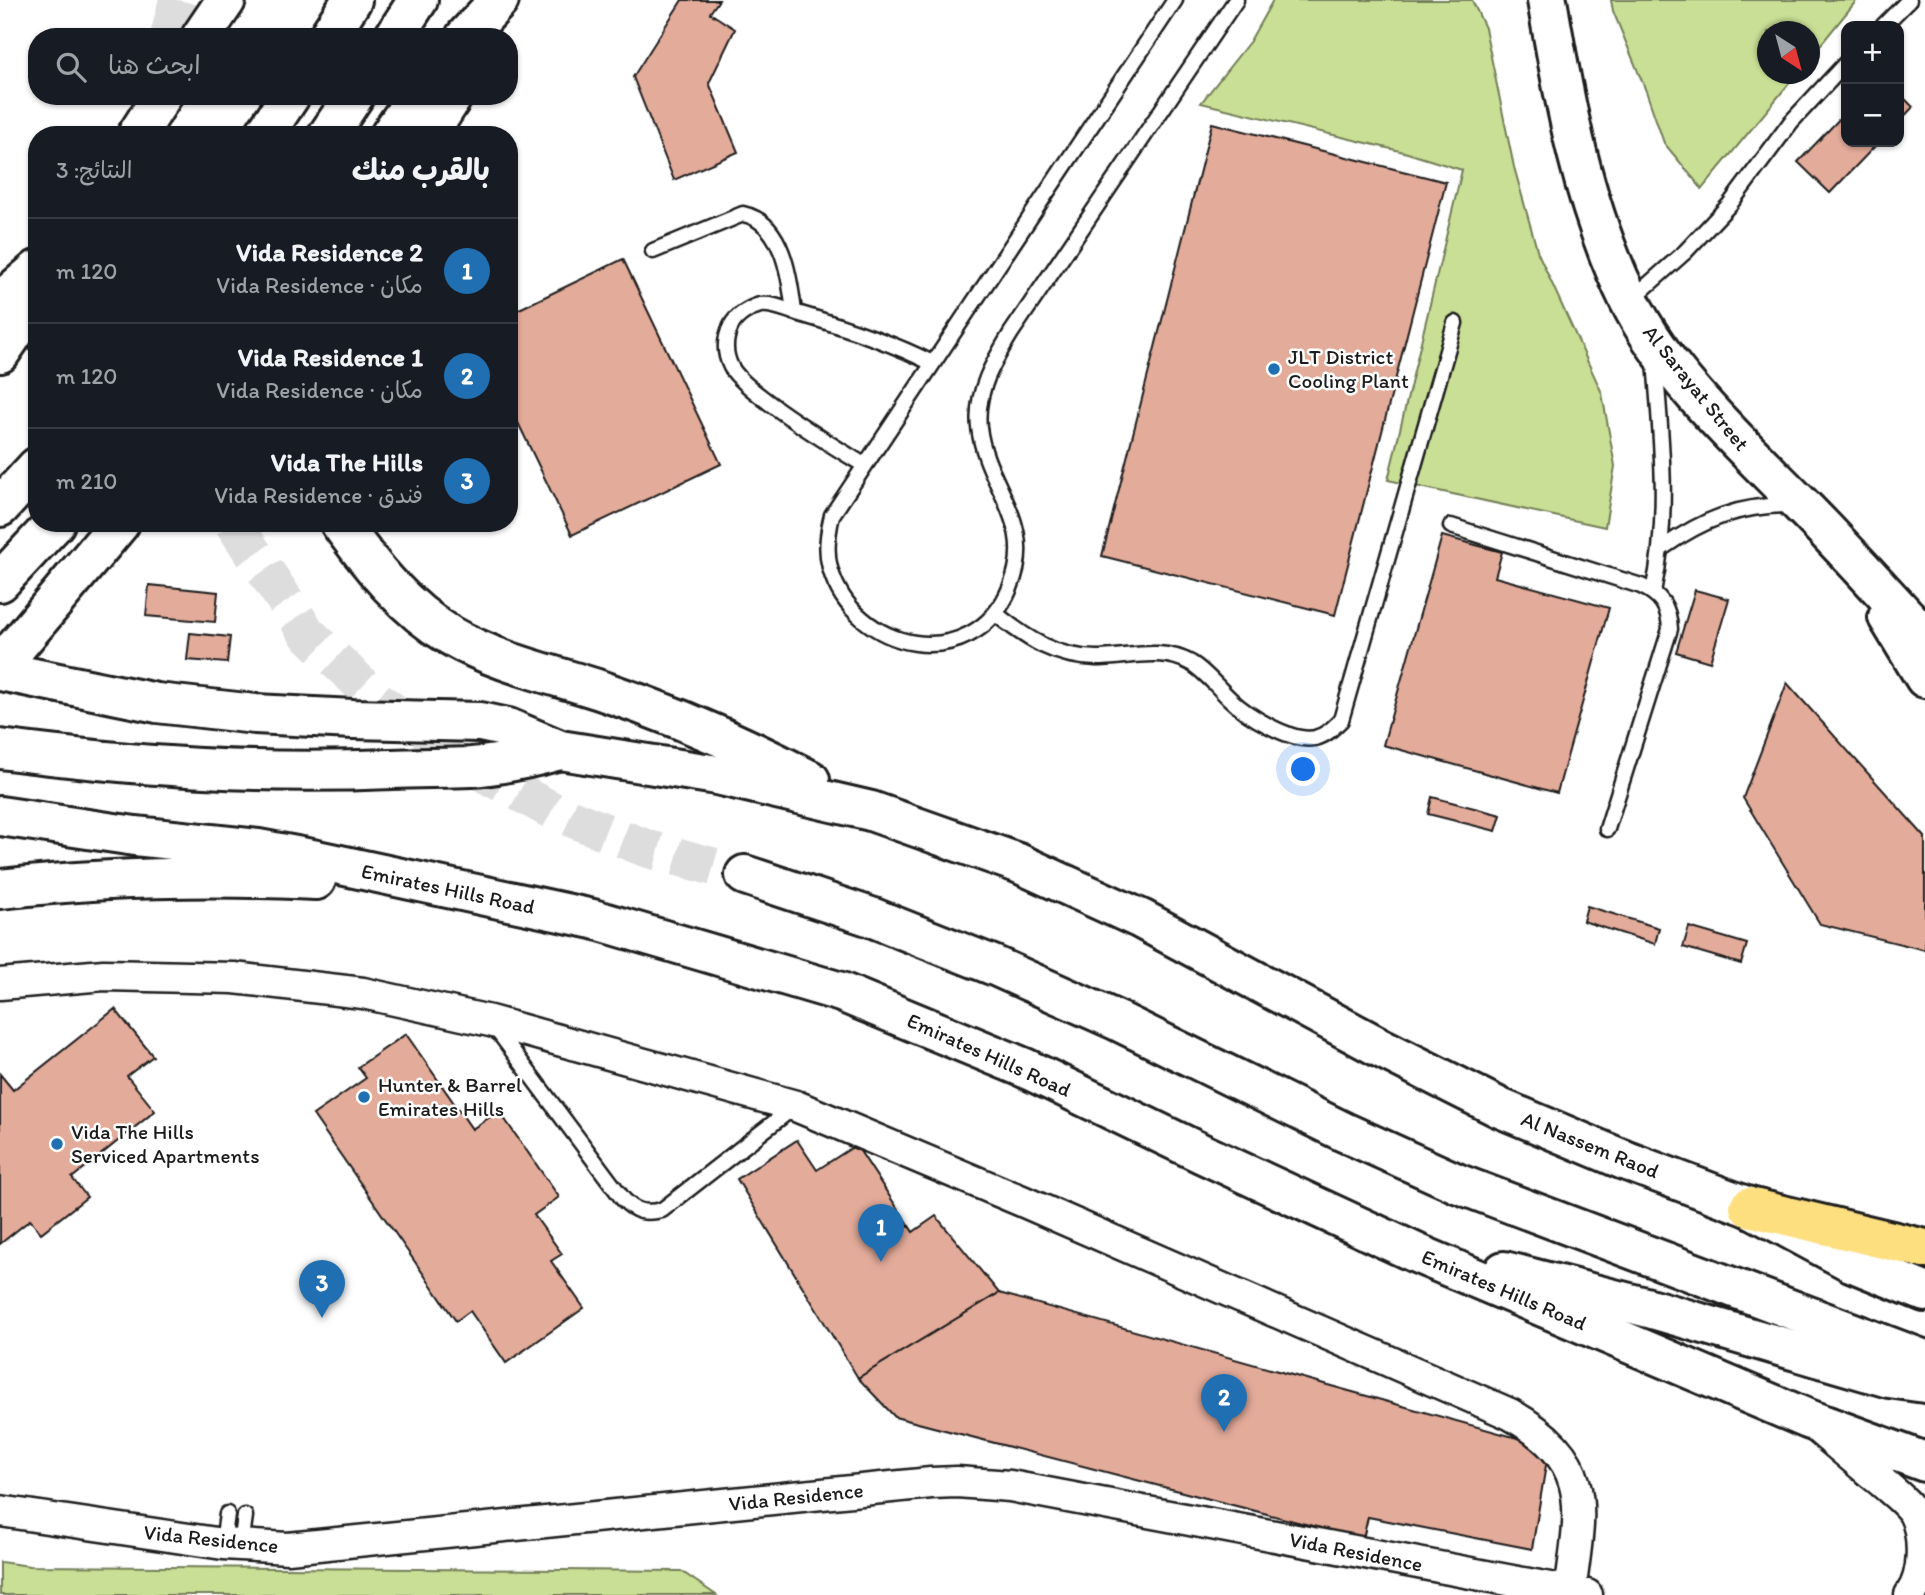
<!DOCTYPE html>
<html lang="ar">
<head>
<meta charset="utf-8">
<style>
	body { margin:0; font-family:Itim,"Playpen Sans Arabic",sans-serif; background:#242831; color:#f1f3f6; direction:rtl }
	.controls { position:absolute; right:21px; top:21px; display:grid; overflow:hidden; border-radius:14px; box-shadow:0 2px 5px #0004 }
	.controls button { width:63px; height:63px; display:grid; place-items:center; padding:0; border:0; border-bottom:2px solid #363941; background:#171b24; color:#f1f3f6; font:35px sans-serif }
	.compass { position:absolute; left:1757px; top:21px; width:63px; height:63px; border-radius:50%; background:#171b24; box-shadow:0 2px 5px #0004; rotate:144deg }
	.you { position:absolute; left:1304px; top:770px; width:24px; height:24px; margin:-18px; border:5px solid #fff; border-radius:50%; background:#1a73e8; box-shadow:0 0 0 10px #1a73e833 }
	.badge { display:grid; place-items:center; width:46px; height:46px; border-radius:50%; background:#1f6fb2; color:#fff; font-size:23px; font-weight:700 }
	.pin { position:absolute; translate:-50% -58px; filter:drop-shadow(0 2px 4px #0008) }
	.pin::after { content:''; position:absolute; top:37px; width:24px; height:21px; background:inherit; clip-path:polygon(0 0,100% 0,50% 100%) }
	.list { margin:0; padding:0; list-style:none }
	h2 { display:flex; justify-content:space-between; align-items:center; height:91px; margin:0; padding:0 28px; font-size:30px }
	h2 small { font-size:23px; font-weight:400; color:#9ea1a6 }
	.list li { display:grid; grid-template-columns:46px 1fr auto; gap:21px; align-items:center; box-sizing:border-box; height:105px; padding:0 28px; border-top:2px solid #363941 }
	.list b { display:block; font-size:26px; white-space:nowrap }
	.list p { margin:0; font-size:23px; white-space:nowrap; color:#9ea1a6 }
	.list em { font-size:23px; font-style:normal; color:#9ea1a6 }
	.icon { flex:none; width:38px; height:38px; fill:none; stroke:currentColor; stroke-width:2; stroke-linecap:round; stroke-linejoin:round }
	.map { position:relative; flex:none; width:1925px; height:1595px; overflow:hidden; direction:ltr }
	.search { position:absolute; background:#171b24; box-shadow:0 2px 5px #0004; left:28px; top:28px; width:490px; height:77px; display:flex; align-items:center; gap:18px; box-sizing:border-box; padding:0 24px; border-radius:28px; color:#9ea1a6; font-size:26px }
	.panel { position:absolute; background:#171b24; box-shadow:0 2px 5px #0004; left:28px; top:126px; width:490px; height:406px; border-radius:28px; direction:rtl }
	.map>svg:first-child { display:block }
	.green { fill:#c9df95; stroke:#727e58; stroke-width:2 }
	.building { fill:#e3ab9a; stroke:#1c1c1c; stroke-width:2 }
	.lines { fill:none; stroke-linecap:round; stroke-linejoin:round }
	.secondary-tunnel { stroke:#ddd; stroke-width:38; stroke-dasharray:38 19; stroke-linecap:butt }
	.service-casing { stroke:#1c1c1c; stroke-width:19 }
	.minor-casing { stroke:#1c1c1c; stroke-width:35 }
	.secondary-casing { stroke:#1c1c1c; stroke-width:44 }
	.motorway-casing { stroke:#1c1c1c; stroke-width:44 }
	.service { stroke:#fff; stroke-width:14 }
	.minor { stroke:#fff; stroke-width:30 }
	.secondary { stroke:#fff; stroke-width:38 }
	.motorway { stroke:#fedf80; stroke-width:38 }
	.poi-dot { fill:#1f6fb2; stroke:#fff; stroke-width:2.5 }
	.labels { text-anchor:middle; stroke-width:5; stroke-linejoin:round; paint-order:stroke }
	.poi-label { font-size:21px; fill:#1c1c1c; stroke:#fff; text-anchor:start }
	.street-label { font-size:21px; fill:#1c1c1c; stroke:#fff }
</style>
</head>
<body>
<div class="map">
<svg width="1925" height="1595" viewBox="0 0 1925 1595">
	<rect width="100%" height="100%" fill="#fff"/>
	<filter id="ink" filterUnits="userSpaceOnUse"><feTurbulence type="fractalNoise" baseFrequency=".0143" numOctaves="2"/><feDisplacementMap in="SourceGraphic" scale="14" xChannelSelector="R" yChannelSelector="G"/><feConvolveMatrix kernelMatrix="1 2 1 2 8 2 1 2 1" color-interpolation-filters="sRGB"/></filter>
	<g filter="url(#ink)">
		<g class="green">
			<polygon points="1273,0 1472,0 1485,28 1514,167 1538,253 1602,393 1615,466 1605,527 1388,480 1462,170 1404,152 1201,103 1250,41"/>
			<polygon points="1611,0 1857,0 1810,58 1810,32 1768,32 1768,74 1797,74 1702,189 1664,143 1646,91 1613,11"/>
			<polygon points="0,1562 30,1566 681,1571 716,1595 0,1595"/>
		</g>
		<g class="building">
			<polygon points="682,0 719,0 710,13 735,29 709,83 738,152 674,180 633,77"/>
			<polygon points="1899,93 1913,107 1899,122"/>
			<polygon points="1846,112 1846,142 1879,142 1830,193 1798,162"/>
			<polygon points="1212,123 1446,182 1335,615 1102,556"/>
			<polygon points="623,259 721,464 572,535 509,404 509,314"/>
			<polygon points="1442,536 1502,552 1495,577 1609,608 1557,793 1383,745"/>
			<polygon points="149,585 218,592 215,622 146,616"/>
			<polygon points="1695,590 1729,599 1710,662 1676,652"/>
			<polygon points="190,633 230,637 227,663 187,660"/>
			<polygon points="1787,683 1925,837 1925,950 1820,924 1743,798"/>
			<polygon points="1432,797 1501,815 1496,831 1428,814"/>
			<polygon points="1587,906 1659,928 1655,944 1583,921"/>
			<polygon points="1689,927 1747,944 1741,964 1683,947"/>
			<polygon points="115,1009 153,1056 127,1076 155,1111 72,1178 87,1197 41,1233 30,1220 0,1244 0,1074 13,1090"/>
			<polygon points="406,1034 472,1129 499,1111 559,1197 534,1215 562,1254 551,1261 584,1308 506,1363 470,1311 456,1321 313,1115 366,1078 358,1067"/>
			<polygon points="797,1140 817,1170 856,1145 913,1232 936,1216 999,1293 858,1378 737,1179"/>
			<polygon points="999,1293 1549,1447 1532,1549 1368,1517 1363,1539 895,1417 858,1378"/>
		</g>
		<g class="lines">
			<g class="secondary-tunnel">
				<polyline points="169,37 178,0"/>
				<polyline points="233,523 307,633 381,703 463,762 553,811 648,849 745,875"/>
			</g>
			<g class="service-casing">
				<g id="service">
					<path d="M1175,0L832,515C828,532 825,550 830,568C853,652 973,677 1010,588C1038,522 986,488 979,427C975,392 994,361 1011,333L1236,0"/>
					<polyline points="1883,26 1909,0"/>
					<path d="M653,251L743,214C783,222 790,278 794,312"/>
					<polyline points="1631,300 1685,252 1730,204 1791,122 1846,63"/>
					<path d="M864,465C836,448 745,393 731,367C724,353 724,340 731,326C736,316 749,308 760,305C772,303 786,310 797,313C842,326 889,341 932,363"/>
					<path d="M1451,526L1641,586C1661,595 1669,607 1670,629L1607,829"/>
					<path d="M1662,548C1704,519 1739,505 1790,505"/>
					<path d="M1653,592C1670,516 1661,438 1655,361"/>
					<path d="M996,614C1027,639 1054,657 1096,658C1128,658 1160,646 1191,663C1206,672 1217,687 1230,699C1246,715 1292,743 1315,738C1327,735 1333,728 1341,720L1455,323"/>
					<path d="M494,1026L623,1199C635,1212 645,1214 662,1210L794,1107"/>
					<polyline points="223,1544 227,1514"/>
					<polyline points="241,1546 245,1516"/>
				</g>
			</g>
			<g class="minor-casing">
				<g id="minor">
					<path d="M0,984L104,975L234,978L363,993L490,1021L796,1106L1022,1201L1510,1414C1595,1462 1581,1508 1570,1592"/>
					<path d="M1819,1429C1840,1447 1861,1465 1882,1482C1892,1491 1906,1501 1914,1513C1925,1535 1925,1575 1910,1595"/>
					<polyline points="0,1511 223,1544 288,1548 931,1483 957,1482 1010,1486 1587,1595"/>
				</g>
			</g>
			<g class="secondary-casing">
				<g id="secondary">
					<path d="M1547,0C1564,101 1583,207 1629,300C1667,377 1742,445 1802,506C1844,548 1884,593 1925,637"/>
					<polyline points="201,37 226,0"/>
					<polyline points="328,37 352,0"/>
					<polyline points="394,37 418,0"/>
					<polyline points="465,37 499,0"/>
					<polyline points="137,135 162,96"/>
					<polyline points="264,135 290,96"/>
					<polyline points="328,135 354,96"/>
					<polyline points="390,135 417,96"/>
					<polyline points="428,135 453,96"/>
					<polyline points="0,302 37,270"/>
					<polyline points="0,353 37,299"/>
					<polyline points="0,507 37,467"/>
					<path d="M340,523C372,567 404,608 451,636C496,662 551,674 600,690C672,714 743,745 810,780"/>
					<polyline points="0,582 55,523"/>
					<polyline points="1888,617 1925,678"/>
					<polyline points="0,661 16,647 120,523"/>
					<polyline points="0,671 157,703 255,714 353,719 480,722 508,728 560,750 717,775 871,811 1018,863 1141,919 1381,1048 1500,1108 1624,1160 1749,1207 1851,1262 1925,1292"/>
					<path d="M0,749C132,766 258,775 392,769C418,768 445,768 471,767C501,765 531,758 560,750"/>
					<polyline points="0,816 135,836 258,849 317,860 593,919 841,992 1025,1068 1203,1154 1416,1253 1808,1419 1925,1462"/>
					<polyline points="745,875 871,917 995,966 1118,1021 1344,1132 1459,1184 1925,1360"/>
					<path d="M0,889C105,877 210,875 316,880"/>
					<polyline points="1504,1271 1649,1308 1889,1378 1925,1383"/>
				</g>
			</g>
			<g class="motorway-casing">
				<polyline id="motorway" points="1749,1207 1925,1249"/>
			</g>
			<use href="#service" class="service"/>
			<use href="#minor" class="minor"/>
			<use href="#secondary" class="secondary"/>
			<use href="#motorway" class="motorway"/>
		</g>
	</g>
	<g class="poi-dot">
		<circle cx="1274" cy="369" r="7"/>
		<circle cx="364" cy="1097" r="7"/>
		<circle cx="57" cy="1144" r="7"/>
	</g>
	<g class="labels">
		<g class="poi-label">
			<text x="1288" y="364">JLT District<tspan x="1288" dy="24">Cooling Plant</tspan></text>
			<text x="378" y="1092">Hunter &amp; Barrel<tspan x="378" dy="24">Emirates Hills</tspan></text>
			<text x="71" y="1139">Vida The Hills<tspan x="71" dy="24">Serviced Apartments</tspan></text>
		</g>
		<g class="street-label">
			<text transform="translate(1696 388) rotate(51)" y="7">Al Sarayat Street</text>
			<text transform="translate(448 889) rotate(12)" y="7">Emirates Hills Road</text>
			<text transform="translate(989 1055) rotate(24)" y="7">Emirates Hills Road</text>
			<text transform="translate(1590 1145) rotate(22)" y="7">Al Nassem Raod</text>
			<text transform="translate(1504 1290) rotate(23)" y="7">Emirates Hills Road</text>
			<text transform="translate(796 1497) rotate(-6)" y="7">Vida Residence</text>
			<text transform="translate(211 1539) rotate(6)" y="7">Vida Residence</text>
			<text transform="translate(1356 1552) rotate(11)" y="7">Vida Residence</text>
		</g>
	</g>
</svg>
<div class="controls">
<button>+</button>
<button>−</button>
</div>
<svg class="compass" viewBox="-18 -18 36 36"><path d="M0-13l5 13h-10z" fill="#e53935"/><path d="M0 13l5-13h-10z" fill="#9ea1a6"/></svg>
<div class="you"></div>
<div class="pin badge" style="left:881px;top:1262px">1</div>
<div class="pin badge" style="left:1224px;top:1432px">2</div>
<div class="pin badge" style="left:322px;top:1318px">3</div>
<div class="search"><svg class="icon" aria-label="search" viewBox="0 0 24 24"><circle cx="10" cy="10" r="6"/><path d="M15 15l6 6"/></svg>ابحث هنا</div>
<section class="panel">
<h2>بالقرب منك<small>النتائج: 3</small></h2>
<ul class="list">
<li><span class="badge">1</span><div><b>Vida Residence 2</b><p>مكان · Vida Residence</p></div><em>120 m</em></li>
<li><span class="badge">2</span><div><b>Vida Residence 1</b><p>مكان · Vida Residence</p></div><em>120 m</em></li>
<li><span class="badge">3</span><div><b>Vida The Hills</b><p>فندق · Vida Residence</p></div><em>210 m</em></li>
</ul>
</section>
</div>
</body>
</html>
